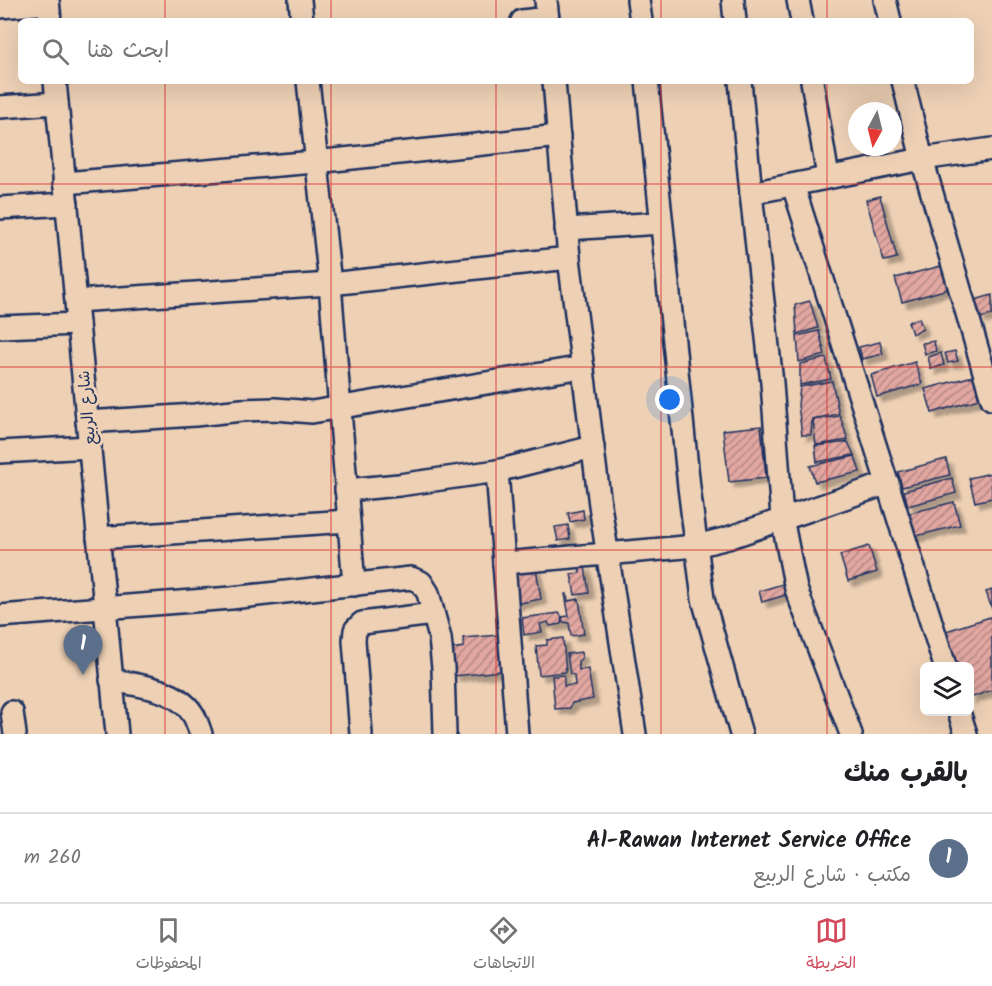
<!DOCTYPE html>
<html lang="ar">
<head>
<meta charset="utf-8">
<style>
	body { margin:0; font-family:Kalam,"Playpen Sans Arabic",sans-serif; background:#f2f2f2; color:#202124; direction:rtl }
	.controls { position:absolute; right:18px; bottom:18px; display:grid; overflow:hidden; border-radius:9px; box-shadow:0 6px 24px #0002 }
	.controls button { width:54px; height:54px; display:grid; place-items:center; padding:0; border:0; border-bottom:2px solid #e0e0e0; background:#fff; color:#202124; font:30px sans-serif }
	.compass { position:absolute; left:848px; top:102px; width:54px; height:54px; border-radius:50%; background:#fff; box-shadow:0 6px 24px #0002; rotate:187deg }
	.you { position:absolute; left:670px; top:400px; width:21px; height:21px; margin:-15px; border:4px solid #fff; border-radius:50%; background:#1a73e8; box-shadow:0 0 0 9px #1a73e833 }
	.badge { display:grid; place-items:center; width:39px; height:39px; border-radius:50%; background:#d1495b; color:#fff; font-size:20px; font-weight:700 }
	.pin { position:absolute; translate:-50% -50px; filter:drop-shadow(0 2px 3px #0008) }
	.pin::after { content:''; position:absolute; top:32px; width:21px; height:18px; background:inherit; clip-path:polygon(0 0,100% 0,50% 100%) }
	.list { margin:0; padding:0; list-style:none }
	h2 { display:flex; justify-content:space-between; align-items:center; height:78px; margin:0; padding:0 24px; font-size:26px }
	h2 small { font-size:20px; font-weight:400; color:#757577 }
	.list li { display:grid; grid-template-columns:39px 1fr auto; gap:18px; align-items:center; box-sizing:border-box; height:90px; padding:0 24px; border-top:2px solid #e0e0e0 }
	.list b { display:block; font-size:22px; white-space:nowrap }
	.list p { margin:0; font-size:20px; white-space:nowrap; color:#757577 }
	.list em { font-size:20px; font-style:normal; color:#757577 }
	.icon { flex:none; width:33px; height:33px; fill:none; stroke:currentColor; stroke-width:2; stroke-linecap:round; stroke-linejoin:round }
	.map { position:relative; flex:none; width:992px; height:734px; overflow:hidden; direction:ltr }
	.search { position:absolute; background:#fff; box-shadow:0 6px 24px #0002; left:18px; right:18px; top:18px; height:66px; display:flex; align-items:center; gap:15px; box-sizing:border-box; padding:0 21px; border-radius:9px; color:#757577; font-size:22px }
	.sheet { height:168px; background:#fff }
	nav { display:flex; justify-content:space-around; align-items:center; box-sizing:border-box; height:84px; border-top:2px solid #e0e0e0; background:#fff; font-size:16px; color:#757577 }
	nav a { display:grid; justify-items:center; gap:3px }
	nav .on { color:#d1495b }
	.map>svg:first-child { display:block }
	.building { fill:url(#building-hatch); stroke:#1b2f5e; stroke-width:1.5; filter:url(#shadow) }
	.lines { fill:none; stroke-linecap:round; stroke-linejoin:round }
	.minor-casing { stroke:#1b2f5e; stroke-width:26 }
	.minor { stroke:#eed1b5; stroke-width:21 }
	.grid { fill:none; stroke:#d62828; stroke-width:1.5; stroke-opacity:0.55 }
	.labels { text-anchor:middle; stroke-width:6; stroke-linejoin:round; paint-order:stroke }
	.street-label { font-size:16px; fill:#1b2f5e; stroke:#eed1b5 }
</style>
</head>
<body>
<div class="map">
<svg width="992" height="734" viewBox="0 0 992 734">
	<defs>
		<pattern id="building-hatch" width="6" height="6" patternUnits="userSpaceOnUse" patternTransform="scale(1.5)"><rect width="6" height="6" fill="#e1a7a0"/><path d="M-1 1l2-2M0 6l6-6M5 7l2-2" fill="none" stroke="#b68886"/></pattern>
		<filter id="shadow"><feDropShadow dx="5.5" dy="5.5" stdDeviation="1.5" flood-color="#0004"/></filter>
	</defs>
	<rect width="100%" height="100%" fill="#eed1b5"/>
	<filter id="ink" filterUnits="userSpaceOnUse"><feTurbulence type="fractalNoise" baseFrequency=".0167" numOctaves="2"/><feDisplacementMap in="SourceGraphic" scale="12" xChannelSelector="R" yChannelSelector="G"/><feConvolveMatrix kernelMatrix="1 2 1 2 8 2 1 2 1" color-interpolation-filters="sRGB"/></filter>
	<g filter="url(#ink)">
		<g class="building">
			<polygon points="880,196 897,258 884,261 866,200"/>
			<polygon points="941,266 948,289 902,302 895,278"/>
			<polygon points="992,295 992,315 980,318 975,300"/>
			<polygon points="810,301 818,328 797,334 795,305"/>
			<polygon points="919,318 923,329 912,334 908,322"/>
			<polygon points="819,331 825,355 799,362 797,336"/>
			<polygon points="934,341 936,351 925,354 922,343"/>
			<polygon points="880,342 883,354 862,359 859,347"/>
			<polygon points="955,351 958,361 948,363 945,353"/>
			<polygon points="941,353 944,365 931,369 928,357"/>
			<polygon points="826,358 831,379 800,385 800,364"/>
			<polygon points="915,362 922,384 877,397 871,375"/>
			<polygon points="973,376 979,399 932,413 925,389"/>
			<polygon points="832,381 839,414 812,419 811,435 802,435 798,405 800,387"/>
			<polygon points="840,416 848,440 816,445 813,420"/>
			<polygon points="761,426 766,478 729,482 723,430"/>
			<polygon points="848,442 854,455 817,462 815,446"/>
			<polygon points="855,456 860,472 815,482 810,466"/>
			<polygon points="946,459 950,475 902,487 898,472"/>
			<polygon points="991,473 992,498 975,502 969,478"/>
			<polygon points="952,478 956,493 908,506 904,491"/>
			<polygon points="954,502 960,525 912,537 906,514"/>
			<polygon points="583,510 584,519 570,522 568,513"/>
			<polygon points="568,525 570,539 558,541 555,527"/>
			<polygon points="869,546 877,572 848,581 840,555"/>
			<polygon points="585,566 589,593 575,595 571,574 580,573 580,567"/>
			<polygon points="536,568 541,599 515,604 510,572"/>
			<polygon points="783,584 786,595 762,602 759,591"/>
			<polygon points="992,590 992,609 986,592"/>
			<polygon points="565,594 567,594 568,601 579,599 584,634 571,636 569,623 563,622 562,617 569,616"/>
			<polygon points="559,613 562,617 561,624 550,626 548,622 540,624 542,632 524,635 522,618"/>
			<polygon points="990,617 992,624 992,690 970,698 970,666 951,666 940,633"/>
			<polygon points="499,635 502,671 454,676 451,649 464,647 463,638"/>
			<polygon points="563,638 566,672 539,675 536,646 547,645 547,640"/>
			<polygon points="581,652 582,658 578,661 579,670 588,669 593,699 572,703 570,708 555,709 552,676 564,675 564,686 575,685 574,675 570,674 567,654"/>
		</g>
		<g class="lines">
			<g class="minor-casing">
				<g id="minor">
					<polyline points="48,0 50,21"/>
					<polyline points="300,0 302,21"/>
					<polyline points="546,0 548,21"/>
					<polyline points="638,0 641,21"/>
					<polyline points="733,0 735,21"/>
					<polyline points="798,0 802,21"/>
					<polyline points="885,0 890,21"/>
					<polyline points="0,7 48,3"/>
					<polyline points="522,21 548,18"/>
					<polyline points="55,81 117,734"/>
					<polyline points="308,81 330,284 354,585"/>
					<polyline points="554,81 569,258 600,505 635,734"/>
					<polyline points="647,81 689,487 703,599 741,734"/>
					<polyline points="740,81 751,193 772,383 782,518 796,589 851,734"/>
					<polyline points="812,81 828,177"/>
					<polyline points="903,81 922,159 992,399"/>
					<polyline points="0,107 57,103"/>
					<polyline points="64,183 315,162 559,136"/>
					<polyline points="793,185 945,666"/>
					<polyline points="751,193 922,159 992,149"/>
					<polyline points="0,208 67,204"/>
					<polyline points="566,229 661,223"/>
					<polyline points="76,301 330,284 569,258"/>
					<polyline points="0,327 78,324"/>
					<polyline points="87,422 195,415 242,410 275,409 312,412 583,367"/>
					<polyline points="0,452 90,447"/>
					<polyline points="497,471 517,734"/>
					<polyline points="346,490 399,485 497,471 593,447"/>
					<polyline points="98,538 348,521"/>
					<polyline points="504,563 696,546 728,538 888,483"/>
					<polyline points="0,616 231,598 411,578 421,582 428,593 440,638 443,668 445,734"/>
					<path d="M111,680C140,686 178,688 194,716C197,722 199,728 201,734"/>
					<polyline points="12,712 15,734"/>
					<polyline points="959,712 966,734"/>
					<polyline points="361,734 354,640 355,630 362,623 433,614"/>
				</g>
			</g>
			<use href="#minor" class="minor"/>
		</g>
	</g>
	<path class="grid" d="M165,0V21M331,0V21M496,0V21M661,0V21M827,0V21M165,81V734M331,81V734M496,81V734M661,81V734M827,81V734M0,184H992M0,367H992M0,550H992"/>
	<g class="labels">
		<g class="street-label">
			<text transform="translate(86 408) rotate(-95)" y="6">شارع الربيع</text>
		</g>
	</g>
</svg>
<div class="controls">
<button><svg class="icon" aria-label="layers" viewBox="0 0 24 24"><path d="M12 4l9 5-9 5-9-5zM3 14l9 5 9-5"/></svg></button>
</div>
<svg class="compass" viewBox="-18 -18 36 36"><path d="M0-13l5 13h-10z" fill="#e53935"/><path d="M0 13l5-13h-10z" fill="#757577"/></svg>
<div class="you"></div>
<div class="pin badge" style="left:83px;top:675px;background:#5c6f8a">1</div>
<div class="search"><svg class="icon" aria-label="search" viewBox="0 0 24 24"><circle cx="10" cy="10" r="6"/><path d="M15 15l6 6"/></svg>ابحث هنا</div>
</div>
<section class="sheet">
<h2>بالقرب منك<small></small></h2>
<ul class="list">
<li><span class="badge" style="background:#5c6f8a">1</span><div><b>Al-Rawan Internet Service Office</b><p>مكتب · شارع الربيع</p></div><em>260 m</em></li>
</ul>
</section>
<nav>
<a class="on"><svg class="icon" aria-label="map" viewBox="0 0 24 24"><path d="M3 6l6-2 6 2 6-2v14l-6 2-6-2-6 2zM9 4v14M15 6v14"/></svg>الخريطة</a>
<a><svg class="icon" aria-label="directions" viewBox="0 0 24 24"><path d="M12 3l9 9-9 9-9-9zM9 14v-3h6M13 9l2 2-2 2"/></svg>الاتجاهات</a>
<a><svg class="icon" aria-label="saved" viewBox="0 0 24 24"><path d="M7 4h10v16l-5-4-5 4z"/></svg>المحفوظات</a>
</nav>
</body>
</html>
